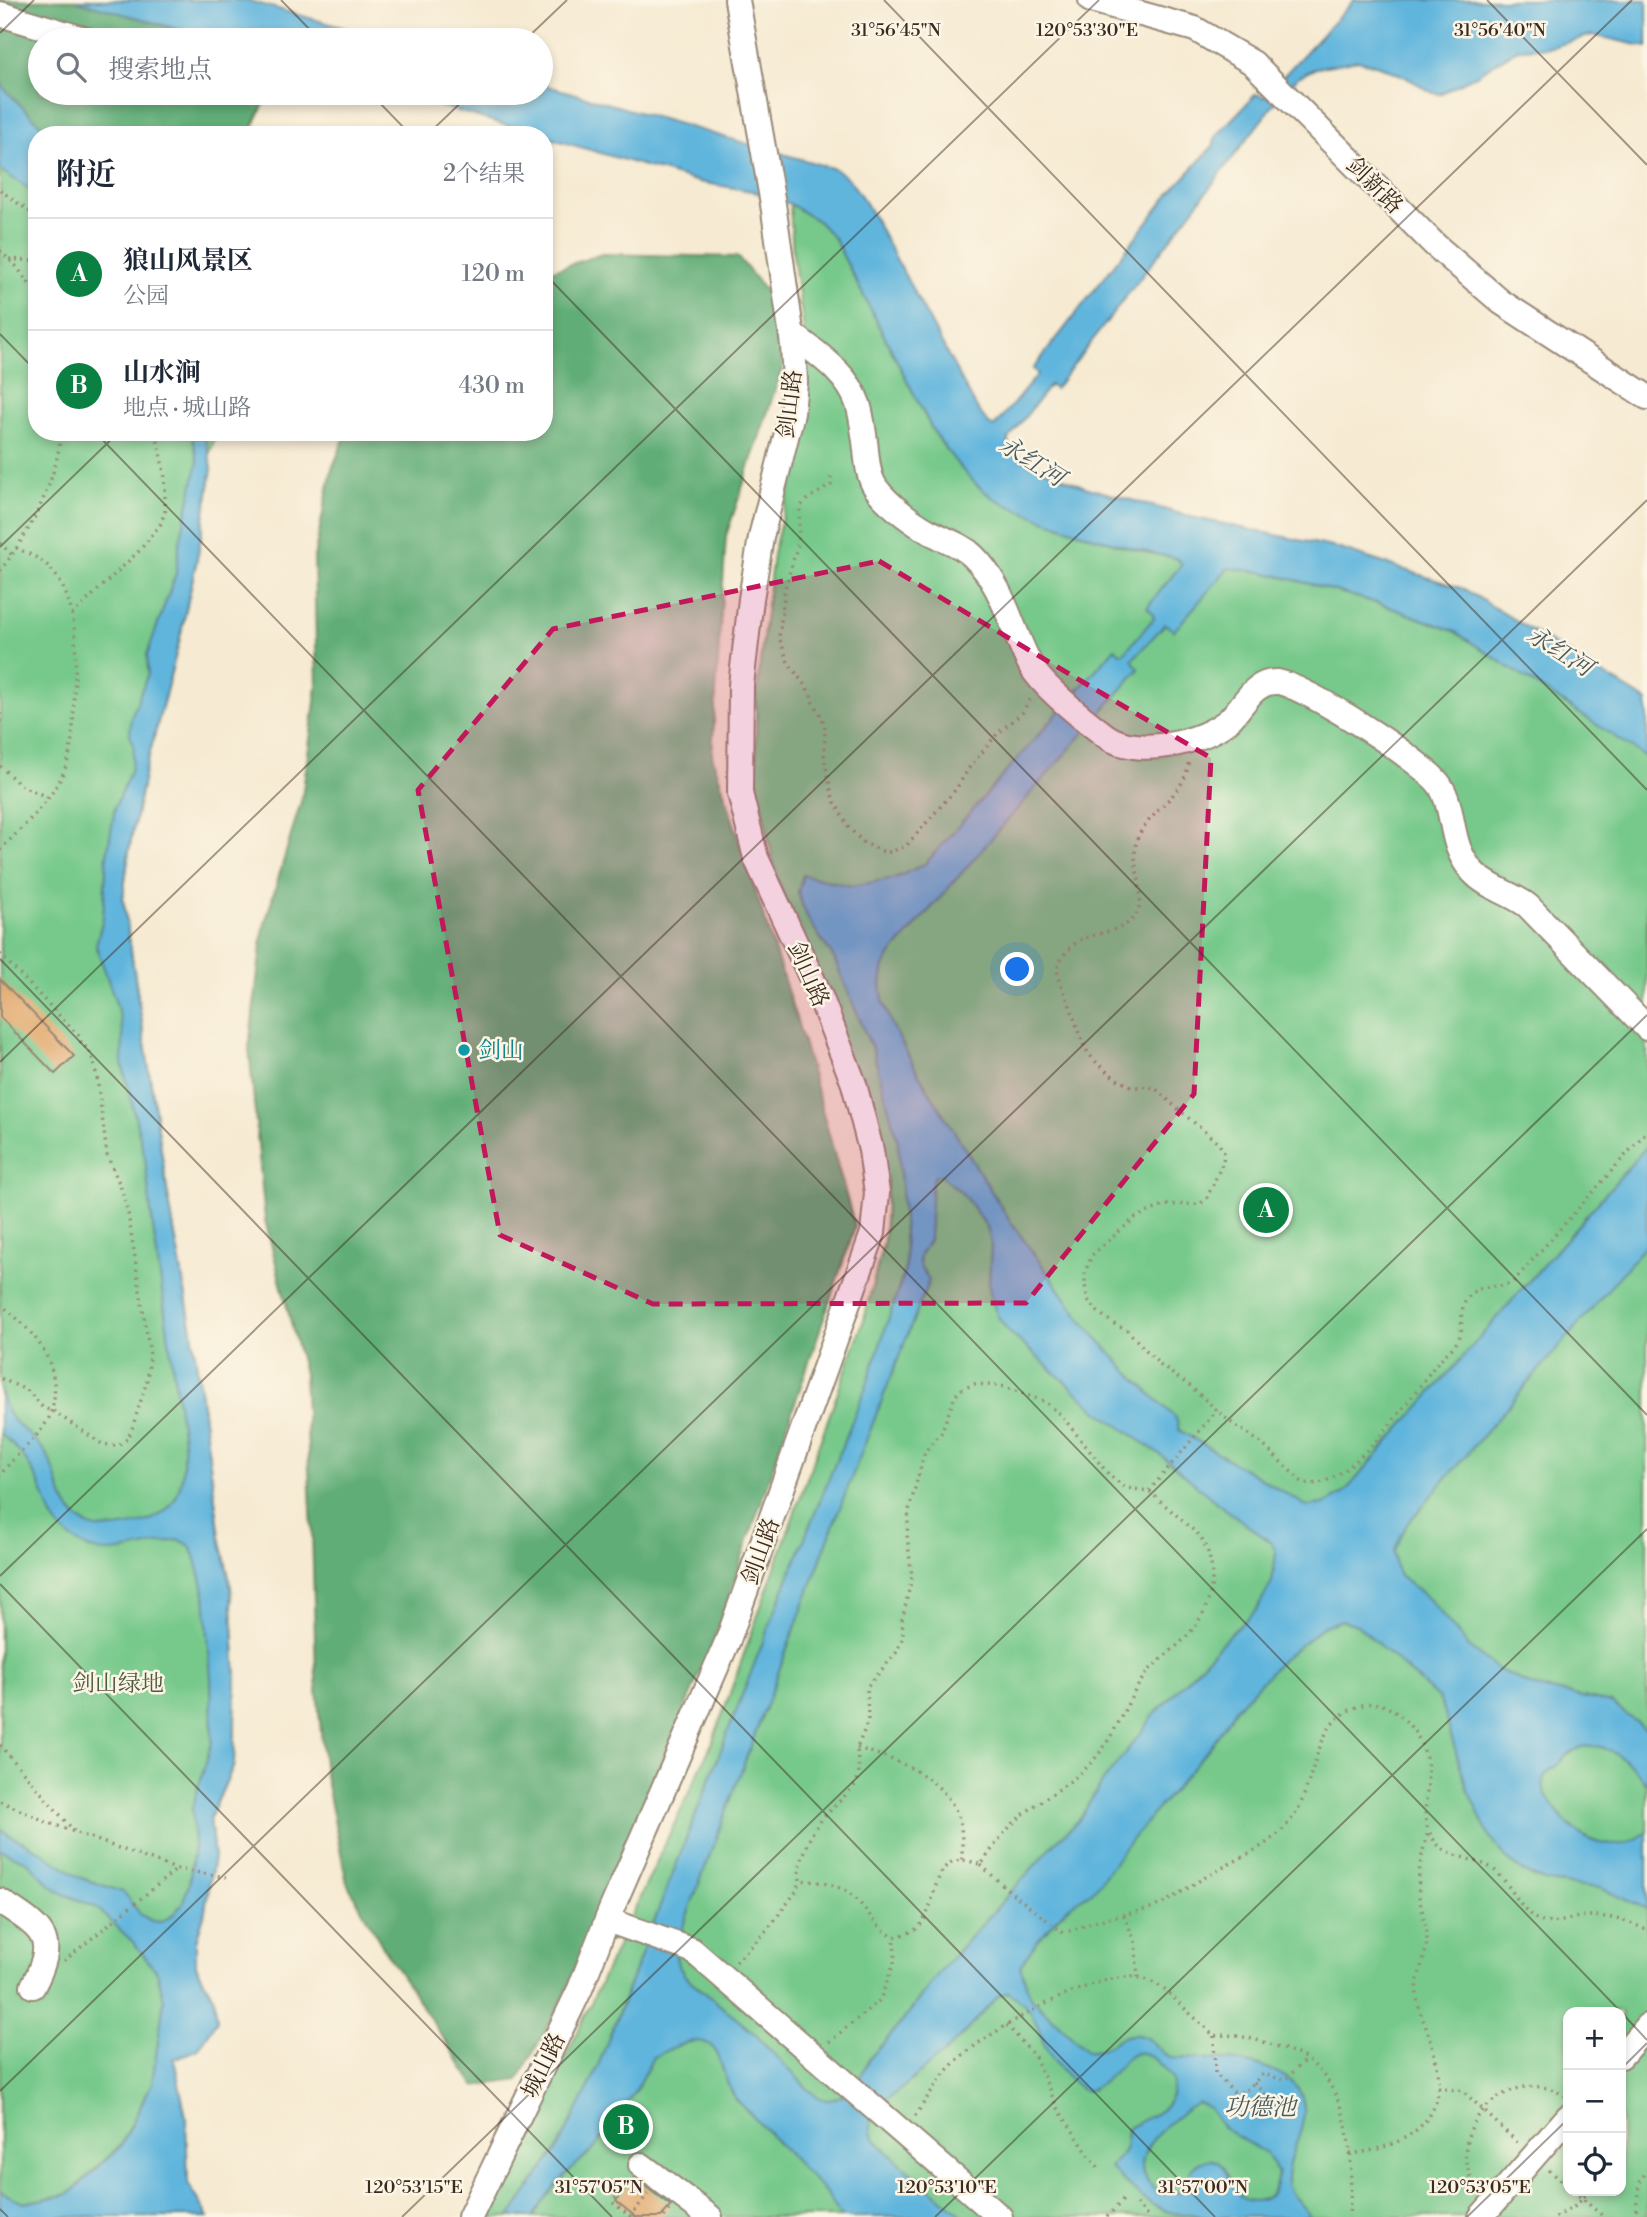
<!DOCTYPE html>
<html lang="zh">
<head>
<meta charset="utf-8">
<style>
	body { margin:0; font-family:"Libre Bodoni","Noto Serif SC",serif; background:#f2f2f3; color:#1f2937 }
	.controls { position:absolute; right:21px; bottom:21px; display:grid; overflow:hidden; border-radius:14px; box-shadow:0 4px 10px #0003 }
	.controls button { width:63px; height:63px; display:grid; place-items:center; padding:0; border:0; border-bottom:2px solid #e0e1e3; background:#fff; color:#1f2937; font:35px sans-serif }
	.you { position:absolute; left:1018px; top:970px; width:24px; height:24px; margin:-18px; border:5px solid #fff; border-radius:50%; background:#1a73e8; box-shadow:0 0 0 10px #1a73e833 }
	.badge { display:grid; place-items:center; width:46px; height:46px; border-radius:50%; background:#0b8043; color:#fff; font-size:23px; font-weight:700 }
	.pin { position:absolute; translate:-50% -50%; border:4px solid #fff; box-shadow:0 2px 7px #0006 }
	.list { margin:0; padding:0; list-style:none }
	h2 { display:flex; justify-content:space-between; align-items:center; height:91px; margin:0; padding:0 28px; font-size:30px }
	h2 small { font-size:23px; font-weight:400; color:#747a83 }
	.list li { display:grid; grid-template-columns:46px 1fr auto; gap:21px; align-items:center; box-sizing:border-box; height:112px; padding:0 28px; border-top:2px solid #e0e1e3 }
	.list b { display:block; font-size:26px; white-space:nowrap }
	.list p { margin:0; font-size:23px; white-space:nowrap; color:#747a83 }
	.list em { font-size:23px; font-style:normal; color:#747a83 }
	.icon { flex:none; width:38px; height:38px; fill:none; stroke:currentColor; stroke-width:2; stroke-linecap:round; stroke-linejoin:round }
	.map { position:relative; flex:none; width:1647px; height:2217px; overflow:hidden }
	.search { position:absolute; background:#fff; box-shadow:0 4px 10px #0003; left:28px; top:28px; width:525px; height:77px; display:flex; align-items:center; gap:18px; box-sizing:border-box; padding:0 24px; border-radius:38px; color:#747a83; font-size:26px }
	.panel { position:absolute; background:#fff; box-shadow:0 4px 10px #0003; left:28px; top:126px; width:525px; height:315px; border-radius:28px }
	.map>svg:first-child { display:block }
	.green { fill:#77c98b; stroke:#597a54; stroke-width:2; fill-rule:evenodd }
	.forest { fill:#61ad77; stroke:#4e6c4a; stroke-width:2 }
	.water { fill:#61b5dd; stroke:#4e707e; stroke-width:2; fill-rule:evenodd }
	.building { fill:#e0a567 }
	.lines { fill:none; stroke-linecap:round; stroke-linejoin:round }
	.minor-casing { stroke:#988a78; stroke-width:28 }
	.path { stroke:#988a78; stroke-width:3.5; stroke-dasharray:2 5; stroke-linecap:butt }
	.minor { stroke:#fff; stroke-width:24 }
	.marked { fill:#c2185b; fill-opacity:0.2; stroke:#c2185b; stroke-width:5; stroke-dasharray:14 9; stroke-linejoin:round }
	.ticks { fill:none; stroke:#3b2a1e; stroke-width:2; stroke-opacity:0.45 }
	.culture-dot { fill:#0f9aa8; stroke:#fcf5e5; stroke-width:2.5 }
	.labels { text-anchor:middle; stroke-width:5; stroke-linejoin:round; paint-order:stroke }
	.street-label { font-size:23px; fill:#3b2a1e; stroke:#fcf5e5 }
	.culture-label { font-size:23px; fill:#0d838f; stroke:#fcf5e5; text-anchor:start }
	.park-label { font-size:23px; fill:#4d5a3f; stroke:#fcf5e5 }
	.water-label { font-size:24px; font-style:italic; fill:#485b61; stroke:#fcf5e5 }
	.ticks-label { font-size:18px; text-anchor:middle; fill:#3b2a1e; stroke:#fcf5e5; stroke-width:5; stroke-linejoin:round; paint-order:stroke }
</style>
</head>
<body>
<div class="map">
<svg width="1647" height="2217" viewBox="0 0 1647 2217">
	<rect width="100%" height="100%" fill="#fcf5e5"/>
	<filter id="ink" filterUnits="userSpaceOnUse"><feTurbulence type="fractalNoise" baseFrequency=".0143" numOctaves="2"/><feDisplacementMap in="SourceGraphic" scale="14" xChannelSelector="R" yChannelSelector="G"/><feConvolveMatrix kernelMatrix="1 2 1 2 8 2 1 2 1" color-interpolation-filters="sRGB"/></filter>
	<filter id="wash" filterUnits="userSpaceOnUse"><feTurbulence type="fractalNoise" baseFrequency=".00686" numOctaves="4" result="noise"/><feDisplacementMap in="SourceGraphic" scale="28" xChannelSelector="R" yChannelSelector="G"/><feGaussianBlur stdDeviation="1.57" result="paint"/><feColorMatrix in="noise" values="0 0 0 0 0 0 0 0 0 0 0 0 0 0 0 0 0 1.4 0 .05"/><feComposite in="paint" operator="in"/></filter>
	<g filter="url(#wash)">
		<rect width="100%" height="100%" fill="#f6ead2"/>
		<g class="green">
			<polygon points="0,0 75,0 215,40 40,40 40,93 269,93 249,135 37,135 37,432 217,432 209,455 212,468 199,549 179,642 145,771 129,850 123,898 168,1196 192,1331 220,1537 231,1587 236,1680 234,1764 210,1818 214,1857 204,1915 196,1941 196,1966 214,1999 217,2020 198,2049 174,2058 152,2083 121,2145 69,2194 23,2203 0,2217"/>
			<path d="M790,204L819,222L834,238L932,429L944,447L971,479L992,497L1022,511L1122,546L1149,553L1262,572L1307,583L1384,605L1454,631L1647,757V2217H488L514,2168L712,1743L864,1319L884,1240L887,1180L776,875L756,780V697L773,554L801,442L808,356L793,256ZM1568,2012H1621V2191H1568Z"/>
		</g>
		<g class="forest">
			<polygon points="8,0 75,0 215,40 40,40 40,93 269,93 249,135 51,135 4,89 0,80 0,22"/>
			<polygon points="602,254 738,257 770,297 783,366 726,536 712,755 798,1024 855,1227 713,1643 605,1892 565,1995 518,2080 475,2086 384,1949 347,1883 325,1775 316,1679 312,1529 304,1374 265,1220 249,1048 263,930 302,798 317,687 314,557 332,469 347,432 544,432 544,273"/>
		</g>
		<g class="water">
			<polygon points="75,0 246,0 387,40 215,40"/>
			<path d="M1354,0H1647V47L1592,35L1552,47L1518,49L1475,76L1440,94L1433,93L1406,77L1382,67L1358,60L1316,68L1298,77L1274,104L1055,389L1050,385L1009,438V444L1020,459L1085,487L1195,518L1337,548L1464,589L1647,701V758L1454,631L1384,605L1307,583L1262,572L1228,568L1174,631L1165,624L1132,660L1139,669L892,953L884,966L881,983L883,1001L892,1025L919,1075L1010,1221L1084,1323L1126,1370L1176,1418L1179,1430L1307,1506L1324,1504L1344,1493L1647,1146V1244L1407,1524L1394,1551L1395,1565L1400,1575L1430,1600L1469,1647L1499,1670L1535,1687L1611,1703L1647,1730V1784C1632,1764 1602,1735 1575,1750C1569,1753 1563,1759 1558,1764C1552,1769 1542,1775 1543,1784C1544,1794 1552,1805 1558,1813C1581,1841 1614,1858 1647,1832V1909L1600,1888L1547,1882L1526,1874L1506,1858L1489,1836L1468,1791L1440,1700L1357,1625L1342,1620L1324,1626L1282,1660L1236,1708L1211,1746L1124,1848L1102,1880L1093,1891L1072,1904L1057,1918L1038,1940L1020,1966L1031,1998L1087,2051C1108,2054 1121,2027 1144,2037C1155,2041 1160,2053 1170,2058C1208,2059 1308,2055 1304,2114C1302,2137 1286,2158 1287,2182C1288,2197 1304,2204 1310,2217H1202C1190,2211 1180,2216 1169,2212C1145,2205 1128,2184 1110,2168C1125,2150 1126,2152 1127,2129C1151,2112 1173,2116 1173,2080C1127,2019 1128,2078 1085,2091C1073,2083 1058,2068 1050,2055C1033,2027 1042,2012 1008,1992L999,1995C980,2015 961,2039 939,2057C926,2067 915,2078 902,2088C897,2093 890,2095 885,2101C878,2109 866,2122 872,2134C879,2149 947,2202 964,2217H841L827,2194L736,2099C726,2084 725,2075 719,2058C707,2026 674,2048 653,2057L638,2087L595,2148L571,2169L547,2196L533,2217H510L559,2146L592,2081L771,1621L866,1387L906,1266L898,1142L873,1051L834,958L808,919L801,902L798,892L803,875L852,886L895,878L925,864L1115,648L1120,653H1124L1154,618L1152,612L1147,607L1182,564L1176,558C1130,550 1085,535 1042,519C1025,512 1007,506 992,497C968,481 948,453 932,429L834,238L819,222L790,204L752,191L699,182L396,93H541V84L835,169L848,178L866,203L976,407L988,423L994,427L1038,374L1033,369L1170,193L1214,145L1215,137L1256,94L1264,97ZM941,1175L962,1193L987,1227L991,1243L989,1285L991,1298L998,1317L1008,1331L1099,1412L1161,1455L1217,1503L1272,1543L1276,1553L1272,1582L1256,1610L1229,1635L1156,1713L1101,1784L1078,1821L1054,1844L941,1970L902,2022L869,2059L859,2080L844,2095L835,2099L826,2100L816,2096L808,2089L754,2033L686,1977L678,1965L676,1956L681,1932L844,1497L929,1280L919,1264L920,1255L929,1240L932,1181L935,1176ZM1198,2103L1208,2107L1223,2128L1266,2154L1278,2174C1277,2181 1276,2188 1271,2194C1262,2203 1245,2204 1237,2193C1229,2183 1223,2150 1201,2162C1185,2170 1189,2180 1180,2192L1160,2194C1154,2188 1145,2182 1143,2173C1135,2145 1177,2115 1198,2103Z"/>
			<polygon points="0,80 4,89 51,135 37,135 37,194 0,170"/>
			<path d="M191,432H204L212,468L199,549L179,642L145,771L129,850L123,898L168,1196L192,1331L220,1537L231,1587L236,1680L234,1764L210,1818L214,1857L204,1915L196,1941V1966L214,1999L217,2020L198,2049L174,2059L186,2117L188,2183L209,2217H0V2191L23,2203L69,2194L121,2146L152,2083L164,2000L157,1972L134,1943L96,1907L64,1894L49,1884L27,1861L0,1850V1830L39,1850L81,1878L123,1892L141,1915L152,1921L161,1922L173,1915L182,1904L189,1885L194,1846L192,1808L212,1742L211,1680L205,1594L195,1556L189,1545L180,1540C155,1542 130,1553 105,1552C87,1551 67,1538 56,1523C47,1511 46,1496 39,1483C30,1464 16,1446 0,1433V1388C6,1426 26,1426 45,1452C62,1475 54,1500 81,1521C94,1531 107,1529 122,1527C178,1520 185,1491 183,1440L151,1213L145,1158L122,1063L123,1035L119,1012L96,945L103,918L107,855L115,807L131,770L134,746L130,735L131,718L148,674L147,655L176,573L179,546L198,461Z"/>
		</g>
		<g id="blocks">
			<g class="building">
				<polygon points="0,979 74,1056 55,1074 0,1017"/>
				<polygon points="630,2110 642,2118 622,2144 611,2136"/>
				<polygon points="634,2178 671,2206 661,2217 636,2217 616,2201"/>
			</g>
		</g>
	</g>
	<g filter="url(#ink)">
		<use href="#blocks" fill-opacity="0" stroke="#988a78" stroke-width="2"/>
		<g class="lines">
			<g class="minor-casing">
				<g id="minor">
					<polyline points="1091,0 1195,29 1253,63 1435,245 1501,302 1647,397"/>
					<polyline points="0,14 87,40"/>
					<path d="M792,334C816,353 848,373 858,404C862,416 863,429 865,441C867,456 867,476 876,488C887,504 918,527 936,535C948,541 963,546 973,556C1004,586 1011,629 1031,666C1043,687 1086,721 1106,736C1137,758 1202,743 1229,720C1244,706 1253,680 1278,682C1305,686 1427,763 1441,787C1456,812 1448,845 1473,872C1486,887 1511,893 1528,906L1647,1028"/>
					<path d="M0,1901C42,1929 59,1936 33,1986"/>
					<polyline points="607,1920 692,1950 1000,2217"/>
					<polyline points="1621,2056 1647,2026"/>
					<polyline points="641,2165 710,2217"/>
					<polyline points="470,2217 580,1989 611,1910 728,1640 873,1233 877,1193 871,1150 854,1084 820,996 756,858 740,793 741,685 751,599 761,537 792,413 795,382 793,345 773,204 737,0"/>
					<polyline points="1481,2217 1568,2117"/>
				</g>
			</g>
			<g class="path">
				<polyline points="0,190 37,217"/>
				<polyline points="0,251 16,266 37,294"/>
				<polyline points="9,259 37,261"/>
				<polyline points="831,477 831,485 809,498 800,507 798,544 785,588 779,637 788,662 811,694 812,701 822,717 825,729 824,758 833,799 849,828 863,842 881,851 890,852 906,846 956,789 969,768 998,733 1022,713 1030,699"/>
				<polyline points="0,543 12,555"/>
				<path d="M0,571C30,532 57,482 61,432"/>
				<polyline points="72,615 139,551 160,525 165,512 165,478 156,432"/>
				<polyline points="0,713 0,725"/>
				<path d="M1188,763C1188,791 1149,812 1138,837C1128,862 1147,889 1138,911C1130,931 1100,931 1083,939C1076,941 1067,951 1063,956C1051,971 1062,986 1068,1001C1075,1017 1078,1036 1087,1051C1094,1063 1119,1083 1132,1086C1139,1088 1148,1086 1154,1088C1159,1091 1166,1098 1170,1102C1186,1116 1203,1130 1219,1144L1224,1153L1223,1162L1207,1198L1200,1204L1166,1205L1136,1217L1092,1255L1085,1272V1286L1088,1300L1098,1312L1114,1324L1127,1330L1161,1366L1190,1386L1229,1421L1261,1443L1302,1482C1345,1499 1415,1390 1438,1362C1444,1355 1452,1349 1457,1342C1466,1328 1457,1309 1469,1296C1481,1282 1498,1290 1513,1282L1647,1131"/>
				<polyline points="0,766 20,785 47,797"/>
				<path d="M0,850C23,826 51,802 64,771C74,748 73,721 74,696C76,653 81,602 49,567C40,558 27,553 16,548"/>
				<polyline points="0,954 80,1037 81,1042 91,1053 97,1077 107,1155 122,1190 128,1213 150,1355 147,1381 131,1432 127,1439 117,1446 102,1444 53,1411 43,1408 28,1391 0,1378"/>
				<path d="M0,1304C30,1328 58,1356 54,1398C53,1406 51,1416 46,1423C33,1443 13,1456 0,1476"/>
				<polyline points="1149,1491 1217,1410"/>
				<polyline points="0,1745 74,1831"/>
				<path d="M857,1748C895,1759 942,1775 958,1816C963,1830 962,1846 962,1860"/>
				<polyline points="0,1801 47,1822 176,1869 226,1877"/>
				<path d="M981,1865L1007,1889L1062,1932C1075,1931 1085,1924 1097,1921C1117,1915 1139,1913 1159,1905C1175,1898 1189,1886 1204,1878C1237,1858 1276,1846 1297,1811C1311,1786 1317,1736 1337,1719C1349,1708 1369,1699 1385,1706C1411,1719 1430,1748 1428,1779C1427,1800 1420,1821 1434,1840C1447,1860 1476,1856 1494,1870C1511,1883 1524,1919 1544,1922C1557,1925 1572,1917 1586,1916C1607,1915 1628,1921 1647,1930"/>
				<polyline points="1124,1915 1135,1942 1138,1977"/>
				<polyline points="64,1961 177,1869"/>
				<path d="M736,1962L767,1930L795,1893L800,1880L799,1867L811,1835L822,1819L856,1784L859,1774L857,1748L868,1721L867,1687L896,1653L903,1637L902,1620L912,1577L907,1535L909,1510L924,1455L929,1446L941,1433L955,1396L962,1389L975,1384L1001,1386L1044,1401L1061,1415L1109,1475L1126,1488L1149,1491L1200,1536C1222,1571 1212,1610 1185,1638C1172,1652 1154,1662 1143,1678C1123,1707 1116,1737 1090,1764C1069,1786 1040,1799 1018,1819C1003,1832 992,1849 981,1865C926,1842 942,1909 916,1929C910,1933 901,1935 894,1937C874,1926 869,1912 854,1897C840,1884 819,1882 800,1880"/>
				<polyline points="1007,2025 1035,2057 1057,2107 1092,2160 1099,2168"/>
				<polyline points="1214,2036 1215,2073 1233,2092 1244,2092 1263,2074 1285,2080 1306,2059"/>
				<polyline points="829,2042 880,2000 895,1960 894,1937"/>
				<polyline points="1254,2083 1267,2096"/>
				<polyline points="1438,2087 1463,2091 1517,2142"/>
				<path d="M915,2116C928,2097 940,2076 957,2060C990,2030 1091,1973 1135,1977C1146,1978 1156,1983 1165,1990L1214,2036C1235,2033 1254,2039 1273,2045C1285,2049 1298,2053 1308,2060C1354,2097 1353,2164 1349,2217"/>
				<path d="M1350,2154C1385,2150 1429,2136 1438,2095C1441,2079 1436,2058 1431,2042C1427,2027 1418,2012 1417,1996C1415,1976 1427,1958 1427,1938C1427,1923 1421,1910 1419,1896C1417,1873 1422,1853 1428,1832"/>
				<polyline points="1549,2170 1568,2186"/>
				<polyline points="629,2181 612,2202 631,2217"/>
				<path d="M1476,2190C1470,2176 1464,2163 1466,2147C1471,2103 1525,2069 1565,2096"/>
				<polyline points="1573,2191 1604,2217"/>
				<polyline points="1136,2204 1148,2217"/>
				<polyline points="630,2217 648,2194"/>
				<polyline points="664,2217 669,2210"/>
				<polyline points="1107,2217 1124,2199"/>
				<polyline points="1555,2217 1575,2206 1588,2191"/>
				<polyline points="1635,2217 1639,2184 1647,2170"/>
			</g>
			<use href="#minor" class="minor"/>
		</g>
	</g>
	<path class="marked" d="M879,561L1211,758L1194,1094L1026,1303L653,1304L500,1235L418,790L553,629Z"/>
	<path class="ticks" d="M281,0L320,40M884,0L1647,790M1487,0L1647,165M0,33L34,0M525,40L567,0M370,93L411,135M427,135L471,93M544,273L1647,1415M0,334L37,372M95,432L1621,2012M0,547L119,432M0,959L1215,2217M0,1062L1099,0M0,1576L1632,0M0,1584L612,2217M1621,2012L1647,2040M1621,2069L1647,2043M0,2091L1647,500M0,2209L8,2217M402,2217L1647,1015M935,2217L1647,1529M1467,2217L1568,2119"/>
	<circle class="culture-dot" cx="464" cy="1050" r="7"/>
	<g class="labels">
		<g class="street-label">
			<text transform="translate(1375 185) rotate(45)" y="8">剑新路</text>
			<text transform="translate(789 404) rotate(-83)" y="8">剑山路</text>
			<text transform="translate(809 974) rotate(66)" y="8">剑山路</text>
			<text transform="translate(760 1551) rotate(-70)" y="8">剑山路</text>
			<text transform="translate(543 2065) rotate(-64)" y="8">城山路</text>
		</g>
		<g class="culture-label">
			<text x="478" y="1058">剑山</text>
		</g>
		<g class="park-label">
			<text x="118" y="1691">剑山绿地</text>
		</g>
		<g class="water-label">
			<text transform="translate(1032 461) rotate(32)" y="8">永红河</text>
			<text transform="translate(1560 651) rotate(32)" y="8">永红河</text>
			<text x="1260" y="2115">功德池</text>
		</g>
	</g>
	<g class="ticks-label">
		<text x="1087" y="36">120°53'30"E</text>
		<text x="1500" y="36">31°56'40"N</text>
		<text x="896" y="36">31°56'45"N</text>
		<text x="599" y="2193">31°57'05"N</text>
		<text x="1203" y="2193">31°57'00"N</text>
		<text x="414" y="2193">120°53'15"E</text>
		<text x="947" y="2193">120°53'10"E</text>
		<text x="1480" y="2193">120°53'05"E</text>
	</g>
</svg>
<div class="controls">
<button>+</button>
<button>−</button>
<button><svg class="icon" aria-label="locate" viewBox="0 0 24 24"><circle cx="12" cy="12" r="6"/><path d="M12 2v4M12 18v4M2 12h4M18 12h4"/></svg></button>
</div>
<div class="you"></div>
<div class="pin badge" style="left:1266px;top:1210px">A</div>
<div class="pin badge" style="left:626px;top:2127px">B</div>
<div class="search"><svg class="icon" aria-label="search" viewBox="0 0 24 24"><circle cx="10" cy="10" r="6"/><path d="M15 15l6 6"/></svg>搜索地点</div>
<section class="panel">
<h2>附近<small>2个结果</small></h2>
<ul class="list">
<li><span class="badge">A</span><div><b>狼山风景区</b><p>公园</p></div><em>120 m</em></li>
<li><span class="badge">B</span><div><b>山水涧</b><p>地点 · 城山路</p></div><em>430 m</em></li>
</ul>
</section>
</div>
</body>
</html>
